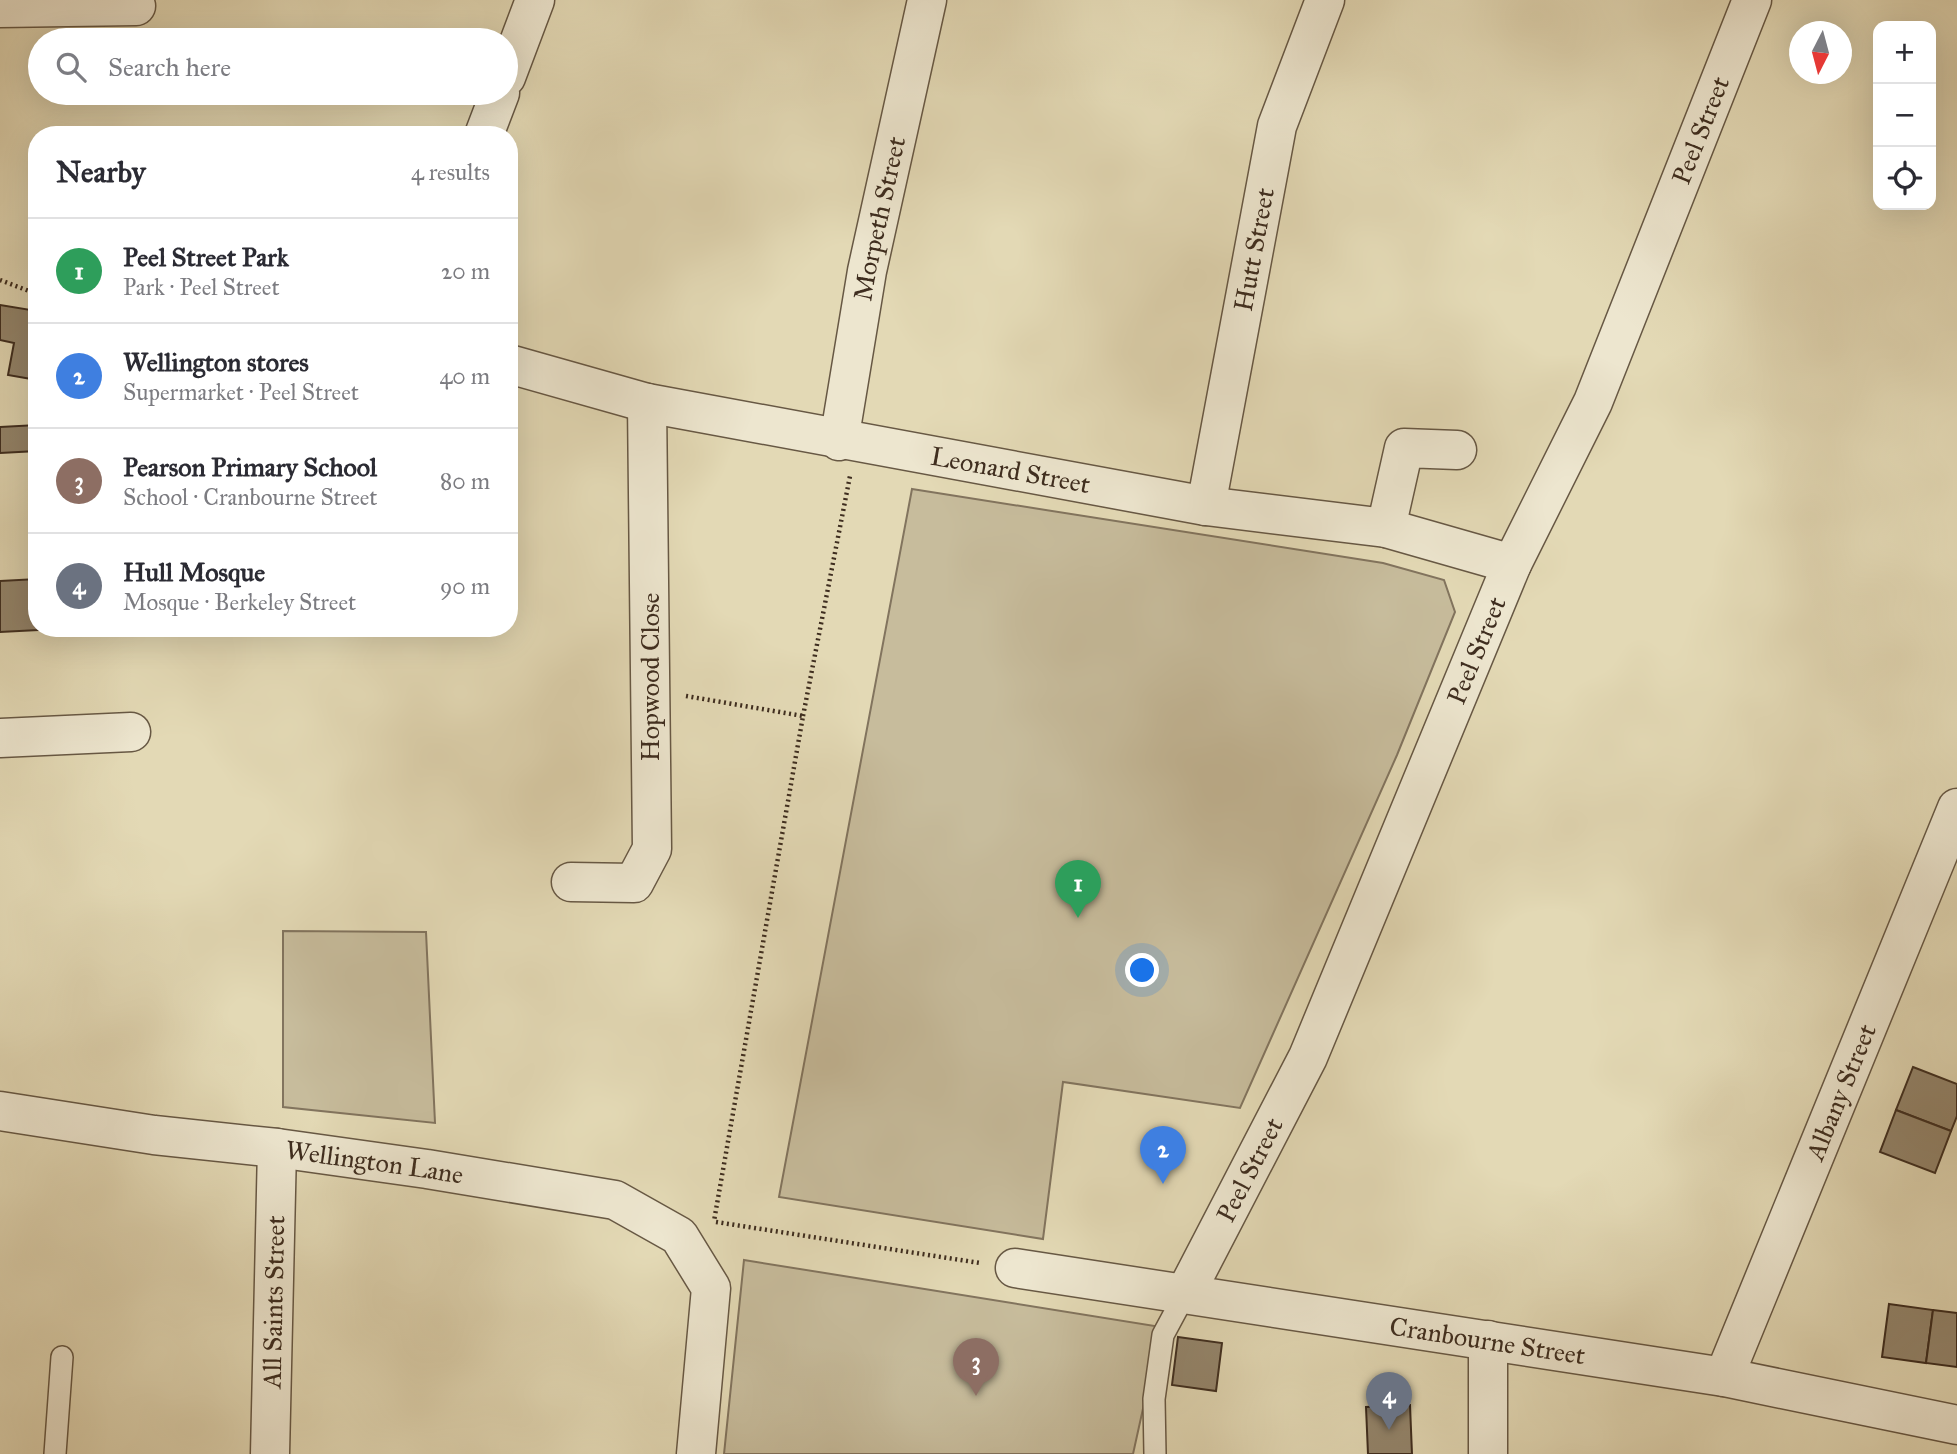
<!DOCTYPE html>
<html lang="en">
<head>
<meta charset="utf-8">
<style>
	body { margin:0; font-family:"IM FELL Great Primer",serif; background:#f7f7f7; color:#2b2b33 }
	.controls { position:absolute; right:21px; top:21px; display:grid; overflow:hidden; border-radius:14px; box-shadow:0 7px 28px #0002 }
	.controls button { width:63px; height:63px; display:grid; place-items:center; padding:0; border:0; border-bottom:2px solid #e1e1e2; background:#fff; color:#2b2b33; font:35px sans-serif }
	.compass { position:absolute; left:1789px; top:21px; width:63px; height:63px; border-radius:50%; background:#fff; box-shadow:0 7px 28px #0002; rotate:186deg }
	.you { position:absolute; left:1143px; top:971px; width:24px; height:24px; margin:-18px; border:5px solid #fff; border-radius:50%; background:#1a73e8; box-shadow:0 0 0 10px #1a73e833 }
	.badge { display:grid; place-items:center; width:46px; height:46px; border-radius:50%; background:#8f2418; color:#fff; font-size:23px; font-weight:700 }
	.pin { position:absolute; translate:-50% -58px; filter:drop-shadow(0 2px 4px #0008) }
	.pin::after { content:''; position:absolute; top:37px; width:24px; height:21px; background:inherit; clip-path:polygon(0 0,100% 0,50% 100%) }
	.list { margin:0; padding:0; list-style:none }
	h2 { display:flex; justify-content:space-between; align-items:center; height:91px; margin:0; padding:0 28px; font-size:30px }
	h2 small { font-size:23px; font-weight:400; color:#7c7c81 }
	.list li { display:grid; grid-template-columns:46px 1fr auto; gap:21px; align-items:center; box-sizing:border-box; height:105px; padding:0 28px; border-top:2px solid #e1e1e2 }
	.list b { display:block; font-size:26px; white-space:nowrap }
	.list p { margin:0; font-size:23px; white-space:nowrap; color:#7c7c81 }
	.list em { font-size:23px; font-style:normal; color:#7c7c81 }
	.icon { flex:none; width:38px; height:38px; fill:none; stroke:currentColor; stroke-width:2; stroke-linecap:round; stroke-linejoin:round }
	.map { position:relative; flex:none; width:1957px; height:1454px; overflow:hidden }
	.search { position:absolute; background:#fff; box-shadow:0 7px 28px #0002; left:28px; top:28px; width:490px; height:77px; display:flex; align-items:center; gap:18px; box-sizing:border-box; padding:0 24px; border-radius:38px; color:#7c7c81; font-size:26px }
	.panel { position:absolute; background:#fff; box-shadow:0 7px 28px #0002; left:28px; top:126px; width:490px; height:511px; border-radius:28px }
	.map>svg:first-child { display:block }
	.green { fill:#c7bc9c; stroke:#82745e; stroke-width:2 }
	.building { fill:#94866d; stroke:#3e2d1f; stroke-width:2 }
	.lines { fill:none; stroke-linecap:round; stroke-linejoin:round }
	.lane-casing { stroke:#675844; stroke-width:24 }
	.street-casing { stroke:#675844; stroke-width:41 }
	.path { stroke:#3e2d1f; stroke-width:4.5; stroke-dasharray:2 3.5; stroke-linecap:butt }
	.lane { stroke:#ede6cf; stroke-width:21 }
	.street { stroke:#ede6cf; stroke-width:38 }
	.labels { text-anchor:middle; stroke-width:5; stroke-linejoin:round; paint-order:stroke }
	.street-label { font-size:26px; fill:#3e2d1f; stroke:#ede6cf }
</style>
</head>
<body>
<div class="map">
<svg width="1957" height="1454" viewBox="0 0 1957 1454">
	<rect width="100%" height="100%" fill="#e3d9b5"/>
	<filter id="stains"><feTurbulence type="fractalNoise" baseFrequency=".00286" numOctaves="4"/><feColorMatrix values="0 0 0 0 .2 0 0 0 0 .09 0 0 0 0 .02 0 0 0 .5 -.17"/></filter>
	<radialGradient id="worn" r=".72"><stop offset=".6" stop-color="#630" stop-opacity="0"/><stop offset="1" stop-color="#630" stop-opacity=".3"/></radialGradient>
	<g class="green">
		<polygon points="912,489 1383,563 1444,580 1455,612 1397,755 1240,1108 1063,1082 1043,1239 779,1197"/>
		<polygon points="283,931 426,932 435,1123 283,1107"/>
		<polygon points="744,1260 1161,1327 1133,1454 724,1454"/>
	</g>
	<g class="building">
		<polygon points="0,305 37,311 37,380 8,375 14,343 0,340"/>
		<polygon points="37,425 37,451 0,453 0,427"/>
		<polygon points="37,579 37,628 58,629 0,632 0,581"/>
		<polygon points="1913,1067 1957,1084 1957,1116 1951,1131 1896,1110"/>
		<polygon points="1896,1110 1951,1131 1935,1173 1880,1152"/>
		<polygon points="1889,1304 1933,1310 1926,1363 1882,1357"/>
		<polygon points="1933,1310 1957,1313 1957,1367 1926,1363"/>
		<polygon points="1178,1337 1222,1343 1216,1391 1172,1385"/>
		<polygon points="1410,1405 1412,1454 1368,1454 1366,1407"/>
	</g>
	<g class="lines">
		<g class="lane-casing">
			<g id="lane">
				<polyline points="55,1454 62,1357"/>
				<polyline points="1155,1454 1154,1399 1163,1335 1185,1294"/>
			</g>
		</g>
		<g class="street-casing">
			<g id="street">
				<polyline points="0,8 136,6"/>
				<polyline points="506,77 535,0"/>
				<polyline points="484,135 500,93"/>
				<path id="s1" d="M509,364L647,403L1206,506L1386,528L1512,564"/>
				<path id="s2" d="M839,441L867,271L927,0"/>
				<path id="s3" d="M1206,506L1277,126L1325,0"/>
				<polyline points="1386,528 1404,448 1457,450"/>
				<polyline points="0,738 131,732"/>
				<polyline points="571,882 634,883 652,849 647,403"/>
				<path id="s4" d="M0,1111L154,1135L277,1148L427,1169L615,1200L679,1236L711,1288L696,1454"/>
				<path id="s5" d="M1015,1268L1724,1377L1957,1425"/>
				<path id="s6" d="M1185,1294L1308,1057L1512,564L1593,402L1752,0"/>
				<polyline points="1488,1340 1488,1454"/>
				<path id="s7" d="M1724,1377L1957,808"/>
				<path id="s8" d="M270,1454L277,1148"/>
			</g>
		</g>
		<g class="path">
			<polyline points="0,280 37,294"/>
			<polyline points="686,696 803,716 714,1221"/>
			<polyline points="803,716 850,476"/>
			<polyline points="716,1222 980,1263"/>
		</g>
		<use href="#lane" class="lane"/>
		<use href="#street" class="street"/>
	</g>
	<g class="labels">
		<g class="street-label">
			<text dy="9" stroke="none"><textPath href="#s6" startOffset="1274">Peel Street</textPath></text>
			<text dy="9" stroke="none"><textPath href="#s2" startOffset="226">Morpeth Street</textPath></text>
			<text dy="9" stroke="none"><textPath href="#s3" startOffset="261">Hutt Street</textPath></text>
			<text dy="9" stroke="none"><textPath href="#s1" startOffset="513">Leonard Street</textPath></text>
			<text dy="9" stroke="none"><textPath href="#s6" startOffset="707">Peel Street</textPath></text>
			<text transform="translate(650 677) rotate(-90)" y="9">Hopwood Close</text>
			<text dy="9" stroke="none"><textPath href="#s7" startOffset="308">Albany Street</textPath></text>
			<text dy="9" stroke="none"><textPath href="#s4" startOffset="378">Wellington Lane</textPath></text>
			<text dy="9" stroke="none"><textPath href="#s6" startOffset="140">Peel Street</textPath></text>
			<text dy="9" stroke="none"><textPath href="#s8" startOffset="152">All Saints Street</textPath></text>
			<text dy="9" stroke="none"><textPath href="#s5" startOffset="478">Cranbourne Street</textPath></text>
		</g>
	</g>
	<rect width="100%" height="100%" filter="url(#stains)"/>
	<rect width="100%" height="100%" fill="url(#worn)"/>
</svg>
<div class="controls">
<button>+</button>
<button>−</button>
<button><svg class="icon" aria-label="locate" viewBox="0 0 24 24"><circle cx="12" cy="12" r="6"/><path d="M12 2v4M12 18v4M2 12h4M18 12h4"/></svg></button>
</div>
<svg class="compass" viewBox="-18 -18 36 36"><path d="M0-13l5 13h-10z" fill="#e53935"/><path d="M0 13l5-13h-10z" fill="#7c7c81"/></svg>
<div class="you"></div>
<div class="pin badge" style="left:1078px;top:918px;background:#2e9e5b">1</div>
<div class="pin badge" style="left:1163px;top:1184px;background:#3f7fe0">2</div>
<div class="pin badge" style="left:976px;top:1396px;background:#8d6e63">3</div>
<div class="pin badge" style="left:1389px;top:1430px;background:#6b7280">4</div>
<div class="search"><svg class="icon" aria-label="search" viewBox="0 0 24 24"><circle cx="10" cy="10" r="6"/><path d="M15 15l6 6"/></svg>Search here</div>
<section class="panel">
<h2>Nearby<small>4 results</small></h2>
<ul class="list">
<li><span class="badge" style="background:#2e9e5b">1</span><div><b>Peel Street Park</b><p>Park · Peel Street</p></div><em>20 m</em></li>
<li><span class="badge" style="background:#3f7fe0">2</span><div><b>Wellington stores</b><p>Supermarket · Peel Street</p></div><em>40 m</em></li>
<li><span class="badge" style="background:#8d6e63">3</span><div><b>Pearson Primary School</b><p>School · Cranbourne Street</p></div><em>80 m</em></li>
<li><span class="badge" style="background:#6b7280">4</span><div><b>Hull Mosque</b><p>Mosque · Berkeley Street</p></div><em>90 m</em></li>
</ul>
</section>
</div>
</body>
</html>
